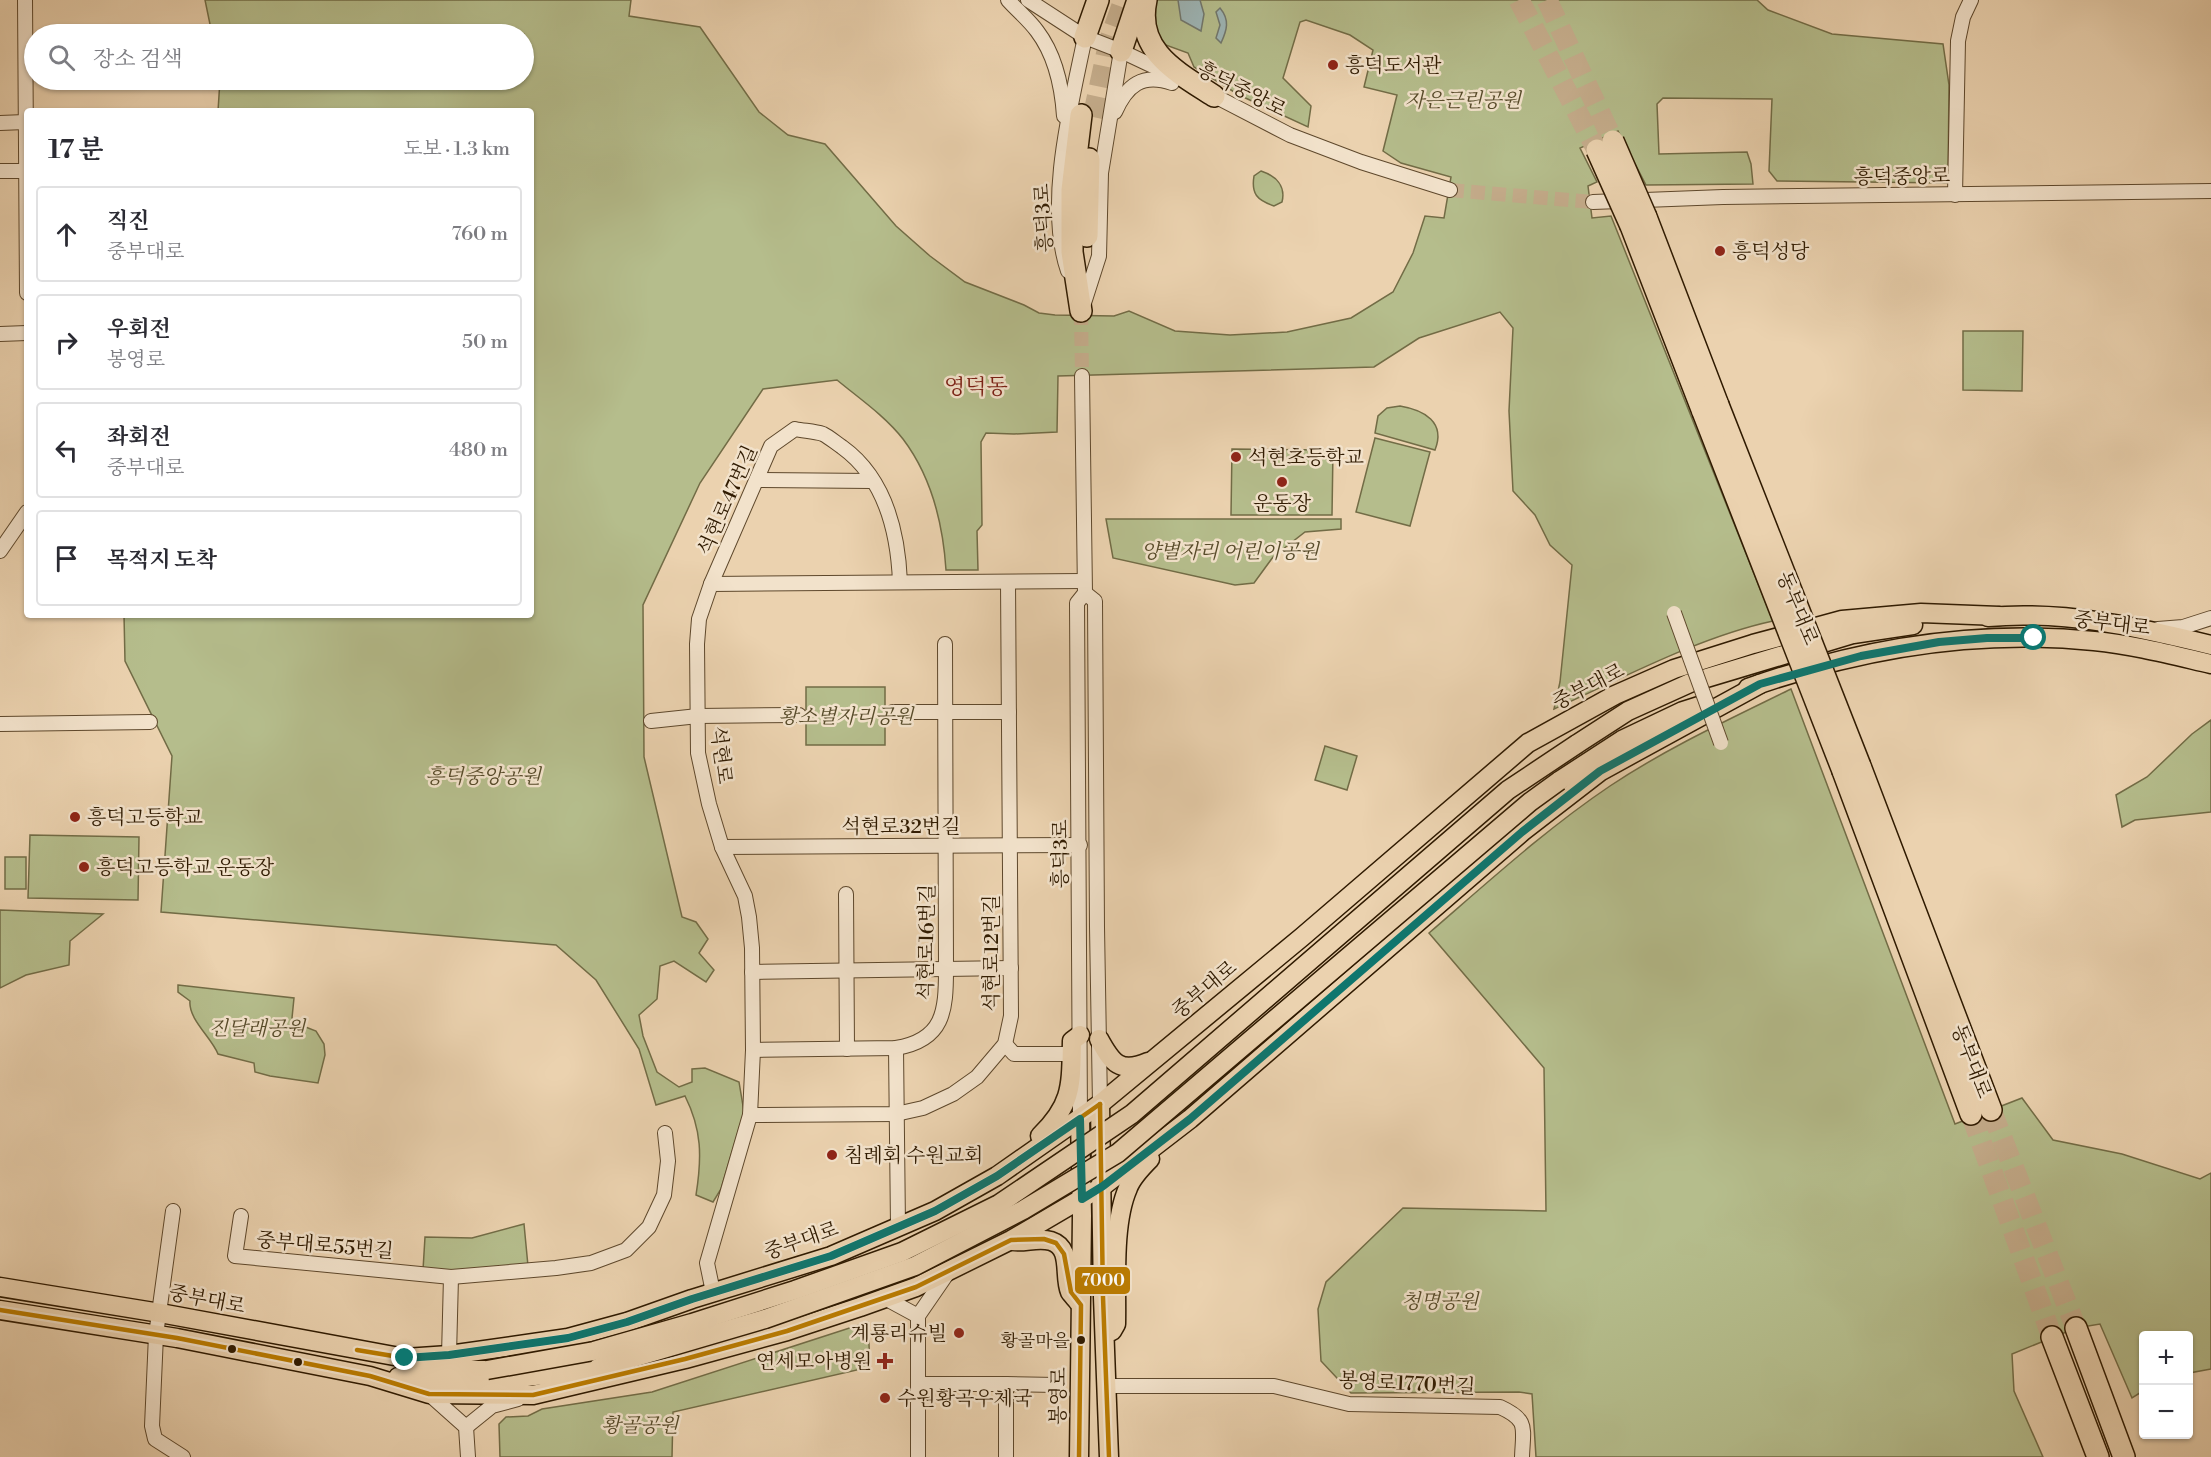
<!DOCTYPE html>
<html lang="ko">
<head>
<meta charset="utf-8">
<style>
	body { margin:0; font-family:"Libre Bodoni","Noto Serif KR",serif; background:#f7f7f7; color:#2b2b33 }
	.controls { position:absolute; right:18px; bottom:18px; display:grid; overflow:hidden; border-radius:6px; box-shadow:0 2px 4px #0004 }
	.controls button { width:54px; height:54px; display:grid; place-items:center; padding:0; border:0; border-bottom:2px solid #e1e1e2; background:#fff; color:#2b2b33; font:30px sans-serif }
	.stop { position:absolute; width:18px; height:18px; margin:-14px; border:4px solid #0f766e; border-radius:50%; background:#fff }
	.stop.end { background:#0f766e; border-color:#fff; box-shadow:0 2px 6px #0008 }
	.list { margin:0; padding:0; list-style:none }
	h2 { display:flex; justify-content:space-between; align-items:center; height:78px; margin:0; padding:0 24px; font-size:26px }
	h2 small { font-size:20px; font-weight:400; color:#7c7c81 }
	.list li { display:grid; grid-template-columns:39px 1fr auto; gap:18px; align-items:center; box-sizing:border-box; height:96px; margin:0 12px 12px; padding:0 12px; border:2px solid #e1e1e2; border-radius:6px }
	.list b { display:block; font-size:22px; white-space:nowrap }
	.list p { margin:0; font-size:20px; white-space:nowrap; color:#7c7c81 }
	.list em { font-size:20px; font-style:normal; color:#7c7c81 }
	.icon { flex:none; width:33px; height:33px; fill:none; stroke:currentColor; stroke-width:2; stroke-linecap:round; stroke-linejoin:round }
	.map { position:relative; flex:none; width:2211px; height:1457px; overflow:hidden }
	.search { position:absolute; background:#fff; box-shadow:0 2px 4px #0004; left:24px; top:24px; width:510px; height:66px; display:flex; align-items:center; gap:15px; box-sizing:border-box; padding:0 21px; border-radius:33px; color:#7c7c81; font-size:22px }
	.panel { position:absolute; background:#fff; box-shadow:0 2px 4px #0004; left:24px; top:108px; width:510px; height:510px; border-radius:6px }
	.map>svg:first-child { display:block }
	.green { fill:#b5bd8c; stroke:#726c46; stroke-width:1.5 }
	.water { fill:#9db5b6; stroke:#71776d; stroke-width:1.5 }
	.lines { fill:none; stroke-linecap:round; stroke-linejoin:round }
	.minor-tunnel { stroke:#c5ad8c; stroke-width:14; stroke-dasharray:14 7; stroke-linecap:butt }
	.highway-tunnel { stroke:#c5ad8c; stroke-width:21; stroke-dasharray:21 10; stroke-linecap:butt }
	.minor-casing { stroke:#5e482c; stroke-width:16 }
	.major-casing { stroke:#2f1a00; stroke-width:21 }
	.highway-casing { stroke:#2f1a00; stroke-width:24 }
	.minor { stroke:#f2e2cb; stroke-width:14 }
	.major { stroke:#ebd2af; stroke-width:18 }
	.highway { stroke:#ebd2af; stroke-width:21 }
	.minor-bridge-casing { stroke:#5e482c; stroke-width:16; stroke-linecap:butt }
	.major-bridge-casing { stroke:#2f1a00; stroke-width:21; stroke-linecap:butt }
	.highway-bridge-casing { stroke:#2f1a00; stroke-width:24; stroke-linecap:butt }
	.minor-bridge { stroke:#f2e2cb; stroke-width:14 }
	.major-bridge { stroke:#ebd2af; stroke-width:18 }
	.highway-bridge { stroke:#ebd2af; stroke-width:21 }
	.bus-1-casing { stroke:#f2e2cb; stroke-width:9 }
	.bus-1 { stroke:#bb7c00; stroke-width:4.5 }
	.route { stroke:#0f766e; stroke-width:8 }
	.poi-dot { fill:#8f2418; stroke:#f2e2cb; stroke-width:2 }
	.bus-dot { fill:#2f1a00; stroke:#f2e2cb; stroke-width:2 }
	.labels { text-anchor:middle; stroke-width:5; stroke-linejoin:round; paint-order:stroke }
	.bus-label { font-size:18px; fill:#2f1a00; stroke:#f2e2cb; text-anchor:end }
	.poi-label { font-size:20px; fill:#2f1a00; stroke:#f2e2cb; text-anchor:start }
	.street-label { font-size:20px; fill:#2f1a00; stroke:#f2e2cb }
	.park-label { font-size:20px; font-style:italic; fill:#574b2a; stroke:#f2e2cb }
	.quarter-label { font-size:22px; fill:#7a1f14; stroke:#f2e2cb }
	.line-badge { stroke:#f2e2cb; stroke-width:2 }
	.badge-label { font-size:16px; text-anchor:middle; font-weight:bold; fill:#fff }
</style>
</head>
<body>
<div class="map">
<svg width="2211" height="1457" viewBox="0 0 2211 1457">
	<rect width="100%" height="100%" fill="#ebd2af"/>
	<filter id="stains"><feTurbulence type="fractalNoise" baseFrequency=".00333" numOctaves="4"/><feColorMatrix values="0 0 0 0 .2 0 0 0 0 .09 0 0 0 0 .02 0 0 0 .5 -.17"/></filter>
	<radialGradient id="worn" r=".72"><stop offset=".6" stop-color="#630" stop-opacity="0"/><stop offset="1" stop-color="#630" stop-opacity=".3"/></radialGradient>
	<g class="green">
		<path d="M205,0H631L629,16L700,27L759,112L788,135L825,144L896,226L930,256L965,282L1024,305L1039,313L1055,315L1114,316L1129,311L1175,331L1230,335L1287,332L1351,318L1393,292L1413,253L1425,216L1444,218L1451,177L1401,163L1383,151L1397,95L1364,87L1373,50L1350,35L1306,20L1300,22L1283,78L1311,106L1308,127L1239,95L1194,67L1188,53L1152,40L1151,0H1757L1768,10L1832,34L1943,44L1949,85L1948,183L1777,181L1769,171L1772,99L1663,98L1657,104L1659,154L1747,152L1751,164L1753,184L1646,185L1618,131L1580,148L1597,182L1588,186L1592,218L1611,216L1773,621C1699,637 1623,678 1554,709L1560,682L1572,565L1550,545L1535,515L1513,491L1509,411L1513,328L1500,312L1419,338L1374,367L1058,376L1057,432L1014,434L986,433L981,442L982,525L977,531L978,570H946C943,524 931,476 903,439C885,416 860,399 837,380L763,389L700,483L643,605L644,757L682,917L696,922L708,939L699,953L714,970L706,982L674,961L660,966L657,999L639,1015L643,1036L657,1072L679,1087L692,1082V1069L705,1068L739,1082L744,1112L721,1189L713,1202L696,1195C702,1157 702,1130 685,1096L656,1105L639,1049L596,980L556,945L161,912L172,756L125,661L124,615H531V111H218L220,80H524V34H212Z"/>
		<path d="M1261,171C1276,176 1286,186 1282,202L1274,206C1257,200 1251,194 1254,176Z"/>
		<polygon points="1963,331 2023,331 2022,391 1963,390"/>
		<path d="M1400,406C1424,410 1446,422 1435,450L1375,433L1378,416L1387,408Z"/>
		<polygon points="1375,438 1430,452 1410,526 1356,512"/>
		<polygon points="1232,449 1333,450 1332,515 1231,515"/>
		<polygon points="1106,519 1341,519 1341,529 1305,532 1273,557 1254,583 1235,585 1113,558"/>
		<rect x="806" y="687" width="79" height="58"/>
		<path d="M1791,689L1955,1124L2022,1098L2053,1140L2122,1154L2200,1179L2211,1173V1369L2189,1373L2188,1336H2144L2143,1391L2132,1398L2100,1324L2076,1328L2012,1354L2014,1391L2043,1457H1536L1532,1394L1519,1392L1351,1393L1321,1361L1318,1309L1326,1282L1403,1208L1546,1211L1544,1068L1429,933C1487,883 1546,829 1610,786C1667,748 1730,719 1791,689Z"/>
		<polygon points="2211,720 2211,812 2135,820 2122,827 2116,795 2147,777 2192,734"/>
		<polygon points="1325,746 1357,756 1347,790 1315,780"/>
		<polygon points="30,835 139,837 138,900 28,898"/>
		<rect x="5" y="857" width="21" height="32"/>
		<polygon points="0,910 103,914 70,941 69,965 26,975 0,988"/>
		<path d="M178,985L294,998L292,1018L303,1026L316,1031L324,1044L325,1055L318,1083L270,1076L255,1072L254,1063L218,1054C212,1038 188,1019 190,1001L178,992Z"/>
		<polygon points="524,1224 528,1266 451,1273 423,1270 425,1237 472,1238"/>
		<polygon points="868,1322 870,1367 673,1412 672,1457 500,1457 499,1424 506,1417 528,1416 542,1409 652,1392"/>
	</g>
	<g class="water">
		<polygon points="1178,0 1200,0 1204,14 1201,31 1181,20"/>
		<path d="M1220,8C1230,20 1227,30 1221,43L1216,38L1220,25L1216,12Z"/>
	</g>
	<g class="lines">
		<g class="minor-tunnel">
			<polyline points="1450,190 1593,202"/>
			<polyline points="1081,311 1082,376"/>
		</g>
		<g class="highway-tunnel">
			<polyline points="1519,0 1597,150"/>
			<polyline points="1547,0 1613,141"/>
			<polyline points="1093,117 1109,42 1124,0"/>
			<polyline points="1991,1110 2076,1328"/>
			<polyline points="1971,1114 2052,1337"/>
		</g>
		<g class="minor-casing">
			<g id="minor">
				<polyline points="25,0 27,293"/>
				<path d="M1008,0C1018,11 1029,20 1037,31C1056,56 1062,86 1064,116"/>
				<polyline points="1028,0 1085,37 1121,51 1174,76"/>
				<polyline points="1207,92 1290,135 1361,162 1450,190"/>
				<path d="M1115,112C1127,85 1142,73 1172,83"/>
				<polyline points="0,123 25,122"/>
				<polyline points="0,171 25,171"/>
				<polyline points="1955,195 1958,41 1963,17 1971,0"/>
				<polyline points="1593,202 1723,197 2211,191"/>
				<path d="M1068,271C1045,204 1071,105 1085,37"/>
				<polyline points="1083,306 1099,256 1101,173 1121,51"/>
				<polyline points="0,334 27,333"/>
				<polyline points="757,480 872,481"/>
				<polyline points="0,551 27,512"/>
				<path d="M711,584L771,446L795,429C804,431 814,431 823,434C829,437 836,443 842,447C885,478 898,532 900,582"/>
				<polyline points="1085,593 1095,601 1097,927 1100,1104"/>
				<polyline points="2158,629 2183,627 2211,618"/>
				<polyline points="893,712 1009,712"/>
				<polyline points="651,721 698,716 799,715"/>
				<polyline points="0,724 150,722"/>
				<polyline points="722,847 1080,845"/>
				<polyline points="846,894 847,1049"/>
				<polyline points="752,972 1011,968"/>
				<polyline points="1005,1044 1014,1054 1071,1054"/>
				<polyline points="896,1048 898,1227"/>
				<path d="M753,1050L896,1048C944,1040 946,1011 946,969L945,644"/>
				<polyline points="750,1115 896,1114 923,1108 953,1094 977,1077 1005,1044 1011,1016 1008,582"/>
				<polyline points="1080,1119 1077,603 1085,593 1082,376"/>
				<polyline points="173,1211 156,1335 152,1426 155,1439 183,1457"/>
				<polyline points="241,1216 235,1256 451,1277 556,1268 591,1263 626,1250 649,1227 664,1195 668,1161 665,1133"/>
				<polyline points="713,1292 707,1263 750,1115 753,1050 752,948 749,917 745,896 722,847 709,804 698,753 697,644 699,619 711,584 1084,581"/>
				<polyline points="883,1297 918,1316"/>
				<polyline points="918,1316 918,1457"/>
				<polyline points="918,1316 949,1271"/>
				<polyline points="449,1355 451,1277"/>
				<polyline points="918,1384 1006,1384 1006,1457"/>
				<polyline points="1006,1384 1056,1385"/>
				<path d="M1107,1386H1274L1349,1404L1500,1407C1529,1420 1523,1428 1522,1457"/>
				<polyline points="429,1394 466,1427 468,1457"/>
				<polyline points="466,1427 492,1406 518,1399"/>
			</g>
		</g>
		<g class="major-casing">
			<g id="major">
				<path d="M1988,617C2065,610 2137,627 2211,645"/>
				<path d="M1748,688C1858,649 1977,629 2094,641C2134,645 2172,655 2211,664"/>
				<polyline points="1577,744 1628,711 1690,683 1853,634 1913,625"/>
				<polyline points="1559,781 1622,740 1683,711 1705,704"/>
				<path d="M1099,1039C1112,1063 1120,1074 1148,1062"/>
				<polyline points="1100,1104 1103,1297 1109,1457"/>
				<path d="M1040,1136C1073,1104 1071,1085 1072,1041L1080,1035"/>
				<path d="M1013,1241C1025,1243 1038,1237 1051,1241C1073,1248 1063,1276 1070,1292C1072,1295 1077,1300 1079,1303"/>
				<polyline points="0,1287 160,1313 405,1358 446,1370 487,1370"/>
				<polyline points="0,1310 177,1338 370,1376 429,1394 533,1395 685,1359 787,1331 860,1307 916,1287 1011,1240 1103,1186 1190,1119 1522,832 1601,771 1760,684"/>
				<path d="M1112,1331L1116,1324C1117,1285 1112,1224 1128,1188C1132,1177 1142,1167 1150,1159"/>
				<polyline points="405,1358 449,1355 568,1338 627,1322 692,1299 831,1256 935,1211 997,1176 1100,1104 1302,937 1528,743 1615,695 1674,669 1753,644 1842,620 1921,613 1999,616"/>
				<polyline points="398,1377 488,1382 598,1368"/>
				<polyline points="1079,1457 1082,1216 1080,1119"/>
			</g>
		</g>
		<g class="highway-casing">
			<g id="highway">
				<path d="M1146,0C1135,51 1177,72 1214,96"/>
				<polyline points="1085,37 1098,0"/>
				<polyline points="1121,51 1138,0"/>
				<polyline points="1081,115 1072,190 1072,252 1081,311"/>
				<polyline points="1646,217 1718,405"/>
				<polyline points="1631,226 1703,412"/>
				<polyline points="1087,236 1089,159"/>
				<polyline points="1860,766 1991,1110"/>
				<polyline points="1843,771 1971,1114"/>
				<polyline points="2076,1328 2124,1457"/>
				<polyline points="2052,1337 2098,1457"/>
			</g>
		</g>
		<use href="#minor" class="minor"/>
		<use href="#major" class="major"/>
		<use href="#highway" class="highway"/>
		<g class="minor-bridge-casing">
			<polyline id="minor-bridge" points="1674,613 1721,743"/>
		</g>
		<g class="major-bridge-casing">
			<g id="major-bridge">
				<polyline points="598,1368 765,1319 915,1266 1023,1210 1118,1153 1530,802 1559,781"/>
				<polyline points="487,1370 594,1351 692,1323 795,1290 902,1252 999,1204 1132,1114 1508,790 1577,744"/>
			</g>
		</g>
		<g class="highway-bridge-casing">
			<g id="highway-bridge">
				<polyline points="1613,141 1646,217"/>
				<polyline points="1597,150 1631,226"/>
				<polyline points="1718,405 1860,766"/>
				<polyline points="1703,412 1843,771"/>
			</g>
		</g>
		<use href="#minor-bridge" class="minor-bridge"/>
		<use href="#major-bridge" class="major-bridge"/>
		<use href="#highway-bridge" class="highway-bridge"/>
		<g class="bus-1-casing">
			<g id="bus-1">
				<polyline points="1100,1104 1103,1297 1109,1457"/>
				<polyline points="0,1310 177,1338 370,1376 429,1394 533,1395 685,1359 787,1331 916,1287 1011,1240 1044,1239 1056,1243 1064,1254 1071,1292 1081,1305 1079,1457"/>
				<polyline points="357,1350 405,1358 449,1355 568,1338 627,1322 692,1299 831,1256 935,1211 997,1176 1100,1104"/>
			</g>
		</g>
		<use href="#bus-1" class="bus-1"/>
	</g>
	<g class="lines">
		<polyline class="route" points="405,1358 449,1355 568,1338 627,1322 692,1299 831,1256 935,1211 997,1176 1080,1119 1082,1199 1103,1186 1190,1119 1522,832 1600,771 1760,684 1861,656 1939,642 1987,638 2034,638"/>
	</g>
	<g class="poi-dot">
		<circle cx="1333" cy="65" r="6"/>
		<circle cx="1720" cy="251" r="6"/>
		<circle cx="1236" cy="457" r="6"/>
		<circle cx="1282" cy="482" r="6"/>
		<circle cx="75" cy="817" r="6"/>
		<circle cx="84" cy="867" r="6"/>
		<circle cx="832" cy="1155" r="6"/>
		<circle cx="959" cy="1333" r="6"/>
		<path d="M882 1352h6v6h6v6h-6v6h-6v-6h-6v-6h6z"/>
		<circle cx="885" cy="1398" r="6"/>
	</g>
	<g class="bus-dot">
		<circle cx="1081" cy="1340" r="5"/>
		<circle cx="232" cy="1349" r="5"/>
		<circle cx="298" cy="1362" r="5"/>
	</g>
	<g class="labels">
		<g class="bus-label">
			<text x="1070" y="1347">황골마을</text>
		</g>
		<g class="poi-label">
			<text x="1345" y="72">흥덕도서관</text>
			<text x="1732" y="258">흥덕성당</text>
			<text x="1248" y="464">석현초등학교</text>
			<text x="1282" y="510" text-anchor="middle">운동장</text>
			<text x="87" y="824">흥덕고등학교</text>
			<text x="96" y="874">흥덕고등학교 운동장</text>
			<text x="844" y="1162">침례회 수원교회</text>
			<text x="947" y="1340" text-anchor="end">계룡리슈빌</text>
			<text x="872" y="1368" text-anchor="end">연세모아병원</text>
			<text x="897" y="1405">수원황곡우체국</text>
		</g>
		<g class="street-label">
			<text transform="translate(1242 89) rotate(27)" y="7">흥덕중앙로</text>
			<text transform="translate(1902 176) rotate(-1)" y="7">흥덕중앙로</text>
			<text transform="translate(1043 218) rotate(-93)" y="7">흥덕3로</text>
			<text transform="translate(727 500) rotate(-66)" y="7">석현로47번길</text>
			<text transform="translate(1798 608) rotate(68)" y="7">동부대로</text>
			<text transform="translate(2112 623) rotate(7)" y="7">중부대로</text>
			<text transform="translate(1588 686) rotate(-27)" y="7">중부대로</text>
			<text transform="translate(722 755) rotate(83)" y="7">석현로</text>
			<text x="901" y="833">석현로32번길</text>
			<text transform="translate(1060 854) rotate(-90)" y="7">흥덕3로</text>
			<text transform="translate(926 942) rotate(-89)" y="7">석현로16번길</text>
			<text transform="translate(991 953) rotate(-90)" y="7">석현로12번길</text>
			<text transform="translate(1204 989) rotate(-40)" y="7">중부대로</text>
			<text transform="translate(1972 1061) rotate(69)" y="7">동부대로</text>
			<text transform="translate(801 1240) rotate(-19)" y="7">중부대로</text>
			<text transform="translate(325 1245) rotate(5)" y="7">중부대로55번길</text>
			<text transform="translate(207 1299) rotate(11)" y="7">중부대로</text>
			<text transform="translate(1407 1383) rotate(3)" y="7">봉영로1770번길</text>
			<text transform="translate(1058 1396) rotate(-89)" y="7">봉영로</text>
		</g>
		<g class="park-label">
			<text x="1463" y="107">자은근린공원</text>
			<text x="1230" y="558">양별자리 어린이공원</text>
			<text x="846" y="723">황소별자리공원</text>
			<text x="483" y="783">흥덕중앙공원</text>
			<text x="257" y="1035">진달래공원</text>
			<text x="1440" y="1308">청명공원</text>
			<text x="640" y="1432">황골공원</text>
		</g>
		<g class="quarter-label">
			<text x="976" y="394">영덕동</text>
		</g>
	</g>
	<rect class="line-badge" x="1074" y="1266" width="57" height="29" rx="6" fill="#bb7c00"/>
	<g class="badge-label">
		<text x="1103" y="1286">7000</text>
	</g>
	<rect width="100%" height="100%" filter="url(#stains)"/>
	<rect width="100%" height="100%" fill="url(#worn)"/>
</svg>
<div class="controls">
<button>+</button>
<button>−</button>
</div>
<div class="stop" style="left:2034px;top:638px"></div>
<div class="stop end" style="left:405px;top:1358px"></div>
<div class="search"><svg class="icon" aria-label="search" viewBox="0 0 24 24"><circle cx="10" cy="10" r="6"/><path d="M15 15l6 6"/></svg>장소 검색</div>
<section class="panel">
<h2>17 분<small>도보 · 1.3 km</small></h2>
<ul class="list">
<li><svg class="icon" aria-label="ahead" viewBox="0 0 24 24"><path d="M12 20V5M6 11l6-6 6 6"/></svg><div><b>직진</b><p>중부대로</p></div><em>760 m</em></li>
<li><svg class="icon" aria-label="right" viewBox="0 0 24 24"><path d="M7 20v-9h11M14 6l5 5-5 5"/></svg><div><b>우회전</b><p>봉영로</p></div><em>50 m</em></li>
<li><svg class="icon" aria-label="left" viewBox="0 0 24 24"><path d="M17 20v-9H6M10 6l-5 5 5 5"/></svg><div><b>좌회전</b><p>중부대로</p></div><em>480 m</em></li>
<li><svg class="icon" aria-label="arrive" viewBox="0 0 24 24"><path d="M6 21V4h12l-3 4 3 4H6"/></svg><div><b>목적지 도착</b></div></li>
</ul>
</section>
</div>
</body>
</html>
